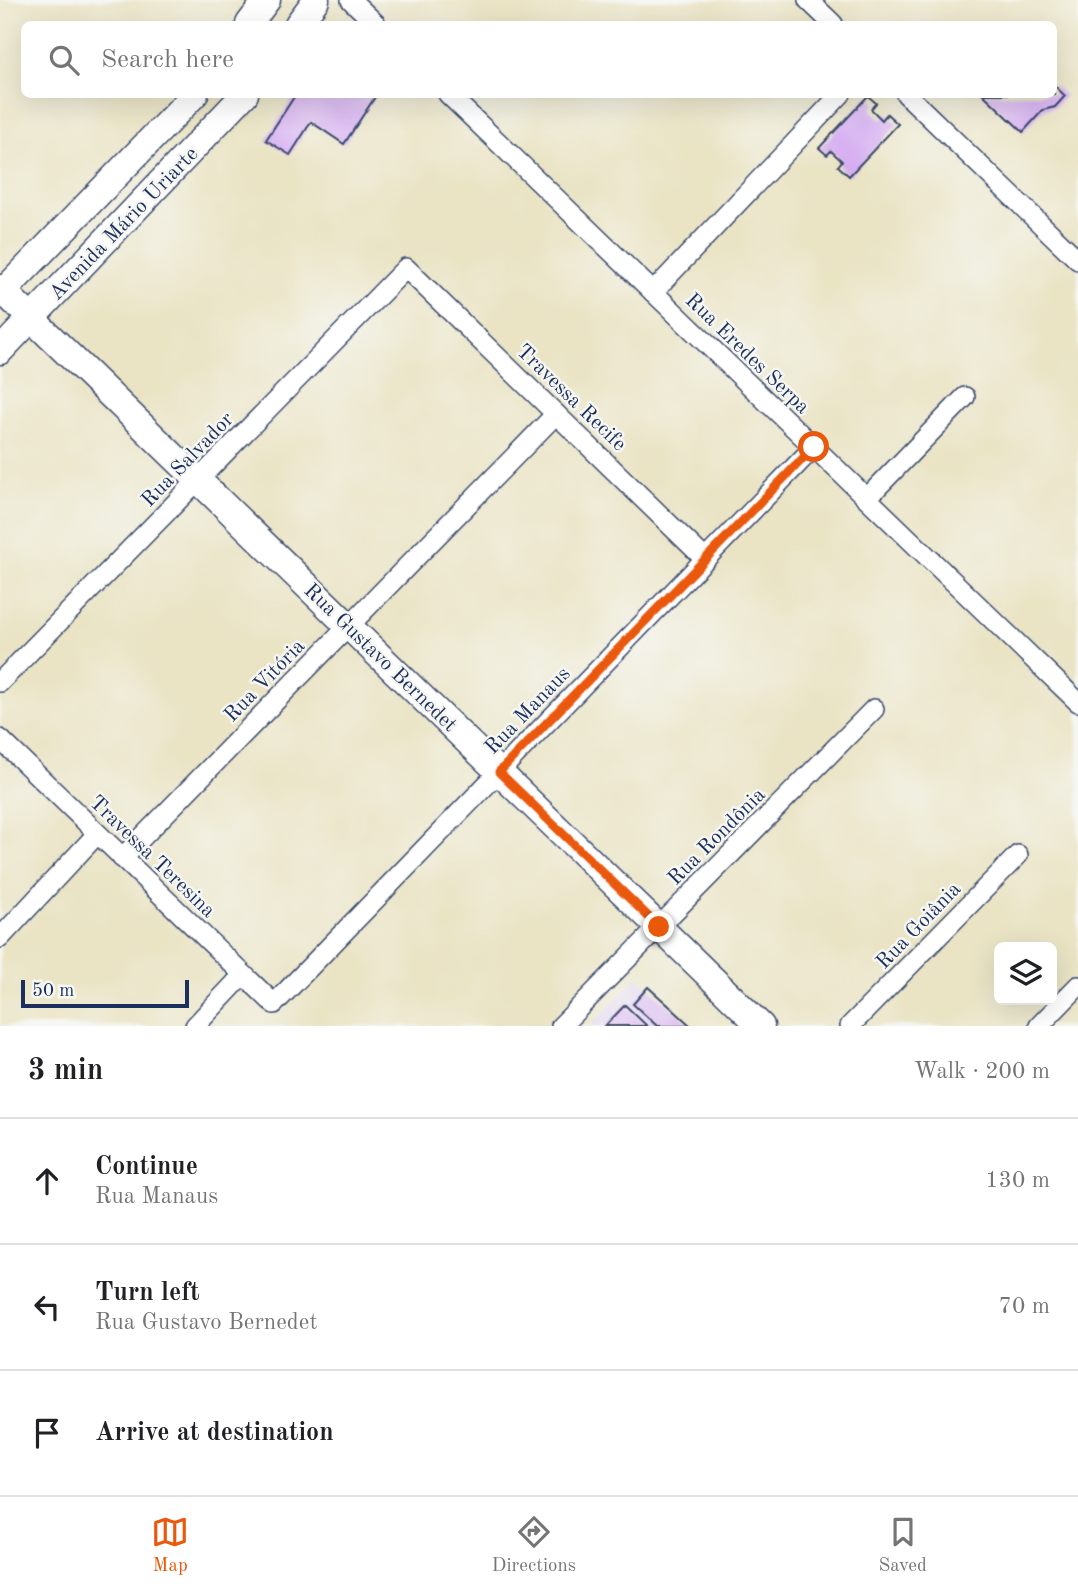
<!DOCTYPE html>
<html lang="en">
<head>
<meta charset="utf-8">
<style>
	body { margin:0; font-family:"Old Standard TT",serif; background:#f6f6f6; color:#202124 }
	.controls { position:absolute; right:21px; bottom:21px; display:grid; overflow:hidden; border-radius:10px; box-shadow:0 7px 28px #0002 }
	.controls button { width:63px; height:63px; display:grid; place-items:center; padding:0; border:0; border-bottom:2px solid #e0e0e0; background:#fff; color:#202124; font:35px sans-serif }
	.scale { position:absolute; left:21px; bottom:18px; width:168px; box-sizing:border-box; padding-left:7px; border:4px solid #1b2f5e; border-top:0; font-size:19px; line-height:24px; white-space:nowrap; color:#1b2f5e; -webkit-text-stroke:5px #f6f6f2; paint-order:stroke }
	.stop { position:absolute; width:21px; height:21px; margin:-16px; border:5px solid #ea580c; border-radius:50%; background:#fff }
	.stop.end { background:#ea580c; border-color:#fff; box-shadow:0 2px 7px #0008 }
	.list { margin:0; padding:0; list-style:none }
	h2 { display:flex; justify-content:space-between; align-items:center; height:91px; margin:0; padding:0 28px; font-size:30px }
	h2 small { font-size:23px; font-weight:400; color:#757577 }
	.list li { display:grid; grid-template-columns:46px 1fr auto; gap:21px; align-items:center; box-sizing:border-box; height:126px; padding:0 28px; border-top:2px solid #e0e0e0 }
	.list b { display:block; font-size:26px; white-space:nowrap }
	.list p { margin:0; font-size:23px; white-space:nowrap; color:#757577 }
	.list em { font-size:23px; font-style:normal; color:#757577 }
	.icon { flex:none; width:38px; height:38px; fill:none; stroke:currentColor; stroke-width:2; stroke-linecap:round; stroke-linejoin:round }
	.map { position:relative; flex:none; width:1078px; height:1026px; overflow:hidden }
	.search { position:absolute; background:#fff; box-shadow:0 7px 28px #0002; left:21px; right:21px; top:21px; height:77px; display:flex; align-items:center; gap:18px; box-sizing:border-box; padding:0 24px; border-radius:10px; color:#757577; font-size:26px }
	.sheet { height:469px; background:#fff }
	nav { display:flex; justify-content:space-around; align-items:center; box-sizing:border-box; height:98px; border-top:2px solid #e0e0e0; background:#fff; font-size:19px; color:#757577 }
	nav a { display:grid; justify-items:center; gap:4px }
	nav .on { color:#ea580c }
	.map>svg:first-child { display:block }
	.built { fill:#e2d4f3 }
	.building { fill:#d5adf2 }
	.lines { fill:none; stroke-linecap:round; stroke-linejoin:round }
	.street-casing { stroke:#3a4a6d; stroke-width:22 }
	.secondary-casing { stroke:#3a4a6d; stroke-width:29 }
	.street { stroke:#fff; stroke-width:19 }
	.secondary { stroke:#fff; stroke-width:26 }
	.route { stroke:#ea580c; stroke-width:9 }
	.labels { text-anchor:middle; stroke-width:5; stroke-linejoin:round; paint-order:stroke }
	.street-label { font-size:21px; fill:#1b2f5e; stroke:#f6f6f2 }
</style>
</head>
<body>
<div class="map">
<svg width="1078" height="1026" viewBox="0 0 1078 1026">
	<rect width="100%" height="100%" fill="#f6f6f2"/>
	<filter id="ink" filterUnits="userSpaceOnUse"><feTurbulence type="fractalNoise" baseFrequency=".0143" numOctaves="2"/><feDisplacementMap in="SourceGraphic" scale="14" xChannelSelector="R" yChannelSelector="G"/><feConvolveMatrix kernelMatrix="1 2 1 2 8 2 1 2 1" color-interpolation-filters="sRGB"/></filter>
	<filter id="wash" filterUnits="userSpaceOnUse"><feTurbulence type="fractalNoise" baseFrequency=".00686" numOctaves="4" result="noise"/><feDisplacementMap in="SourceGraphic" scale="28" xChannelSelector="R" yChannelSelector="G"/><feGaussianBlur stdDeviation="1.57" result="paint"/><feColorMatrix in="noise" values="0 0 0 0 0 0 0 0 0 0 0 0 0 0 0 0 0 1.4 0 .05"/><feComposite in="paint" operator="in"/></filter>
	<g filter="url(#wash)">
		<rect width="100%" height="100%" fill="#eae4c5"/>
		<polygon class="built" points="637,977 691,1026 591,1026"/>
		<g id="blocks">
			<g class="building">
				<polygon points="1054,85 1065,96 1055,107 1043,110 1023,132 983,94 1054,94"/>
				<polygon points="296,94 377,94 344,144 311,122 290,155 266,140"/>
				<polygon points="868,96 876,103 871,109 882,120 887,114 898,124 849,176 838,166 842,161 831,151 827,155 819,148"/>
				<polygon points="648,987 667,1004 691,1026 657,1026 633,1004"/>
				<polygon points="625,1005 647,1026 605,1026"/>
			</g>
		</g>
	</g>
	<g filter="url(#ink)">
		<use href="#blocks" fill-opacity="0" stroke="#3a4a6d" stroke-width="2"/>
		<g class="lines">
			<g class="street-casing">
				<g id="street">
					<polyline points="351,0 376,24"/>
					<polyline points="808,0 833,24"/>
					<polyline points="448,94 1078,702"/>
					<polyline points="906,94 1078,260"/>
					<polyline points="653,292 841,94"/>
					<polyline points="867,498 965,397"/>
					<polyline points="0,682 406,268 705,559"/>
					<polyline points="0,739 274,1004 814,447"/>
					<polyline points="122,858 556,414"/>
					<polyline points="0,938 97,834"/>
					<polyline points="195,1026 243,975"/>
					<polyline points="561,1026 874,709"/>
					<polyline points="850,1026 1018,855"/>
					<polyline points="1039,1026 1078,986"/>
				</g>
			</g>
			<g class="secondary-casing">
				<g id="secondary">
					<polyline points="249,24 267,0"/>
					<polyline points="298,24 316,0"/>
					<polyline points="0,288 761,1026"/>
					<polyline points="0,295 195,94"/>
					<polyline points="0,351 245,94"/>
				</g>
			</g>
			<use href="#street" class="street"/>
			<use href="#secondary" class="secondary"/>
		</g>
	</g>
	<g class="lines" filter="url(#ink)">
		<polyline class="route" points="659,927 499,772 814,447"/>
	</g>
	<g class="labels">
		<g class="street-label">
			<text transform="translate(123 223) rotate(-46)" y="7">Avenida Mário Uriarte</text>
			<text transform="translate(748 353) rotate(44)" y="7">Rua Eredes Serpa</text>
			<text transform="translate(572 397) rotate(44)" y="7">Travessa Recife</text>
			<text transform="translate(187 459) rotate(-46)" y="7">Rua Salvador</text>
			<text transform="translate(381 657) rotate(44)" y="7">Rua Gustavo Bernedet</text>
			<text transform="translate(264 680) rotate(-46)" y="7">Rua Vitória</text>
			<text transform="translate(527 710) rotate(-46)" y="7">Rua Manaus</text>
			<text transform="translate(716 836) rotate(-45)" y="7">Rua Rondônia</text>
			<text transform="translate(153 856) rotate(44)" y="7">Travessa Teresina</text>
			<text transform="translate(918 925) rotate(-46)" y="7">Rua Goiânia</text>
		</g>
	</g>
</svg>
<div class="controls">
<button><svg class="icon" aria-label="layers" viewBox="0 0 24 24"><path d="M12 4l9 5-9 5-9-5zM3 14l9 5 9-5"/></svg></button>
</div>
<div class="scale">50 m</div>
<div class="stop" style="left:814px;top:447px"></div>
<div class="stop end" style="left:659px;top:927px"></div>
<div class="search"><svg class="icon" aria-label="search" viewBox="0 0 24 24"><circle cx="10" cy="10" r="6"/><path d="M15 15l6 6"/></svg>Search here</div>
</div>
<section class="sheet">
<h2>3 min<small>Walk · 200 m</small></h2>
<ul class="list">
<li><svg class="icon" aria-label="ahead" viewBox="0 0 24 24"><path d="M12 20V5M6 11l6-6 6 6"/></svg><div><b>Continue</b><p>Rua Manaus</p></div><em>130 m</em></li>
<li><svg class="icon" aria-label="left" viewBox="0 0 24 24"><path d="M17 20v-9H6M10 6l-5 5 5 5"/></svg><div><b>Turn left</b><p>Rua Gustavo Bernedet</p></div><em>70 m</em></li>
<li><svg class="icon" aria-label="arrive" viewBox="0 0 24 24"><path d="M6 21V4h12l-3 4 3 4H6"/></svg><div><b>Arrive at destination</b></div></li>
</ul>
</section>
<nav>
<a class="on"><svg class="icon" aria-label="map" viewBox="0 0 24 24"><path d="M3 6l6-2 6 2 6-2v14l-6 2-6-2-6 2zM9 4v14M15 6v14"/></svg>Map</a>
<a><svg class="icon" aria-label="directions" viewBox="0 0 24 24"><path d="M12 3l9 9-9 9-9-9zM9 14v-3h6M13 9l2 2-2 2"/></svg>Directions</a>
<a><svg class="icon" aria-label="saved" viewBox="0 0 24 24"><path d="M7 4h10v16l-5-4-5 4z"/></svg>Saved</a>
</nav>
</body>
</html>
